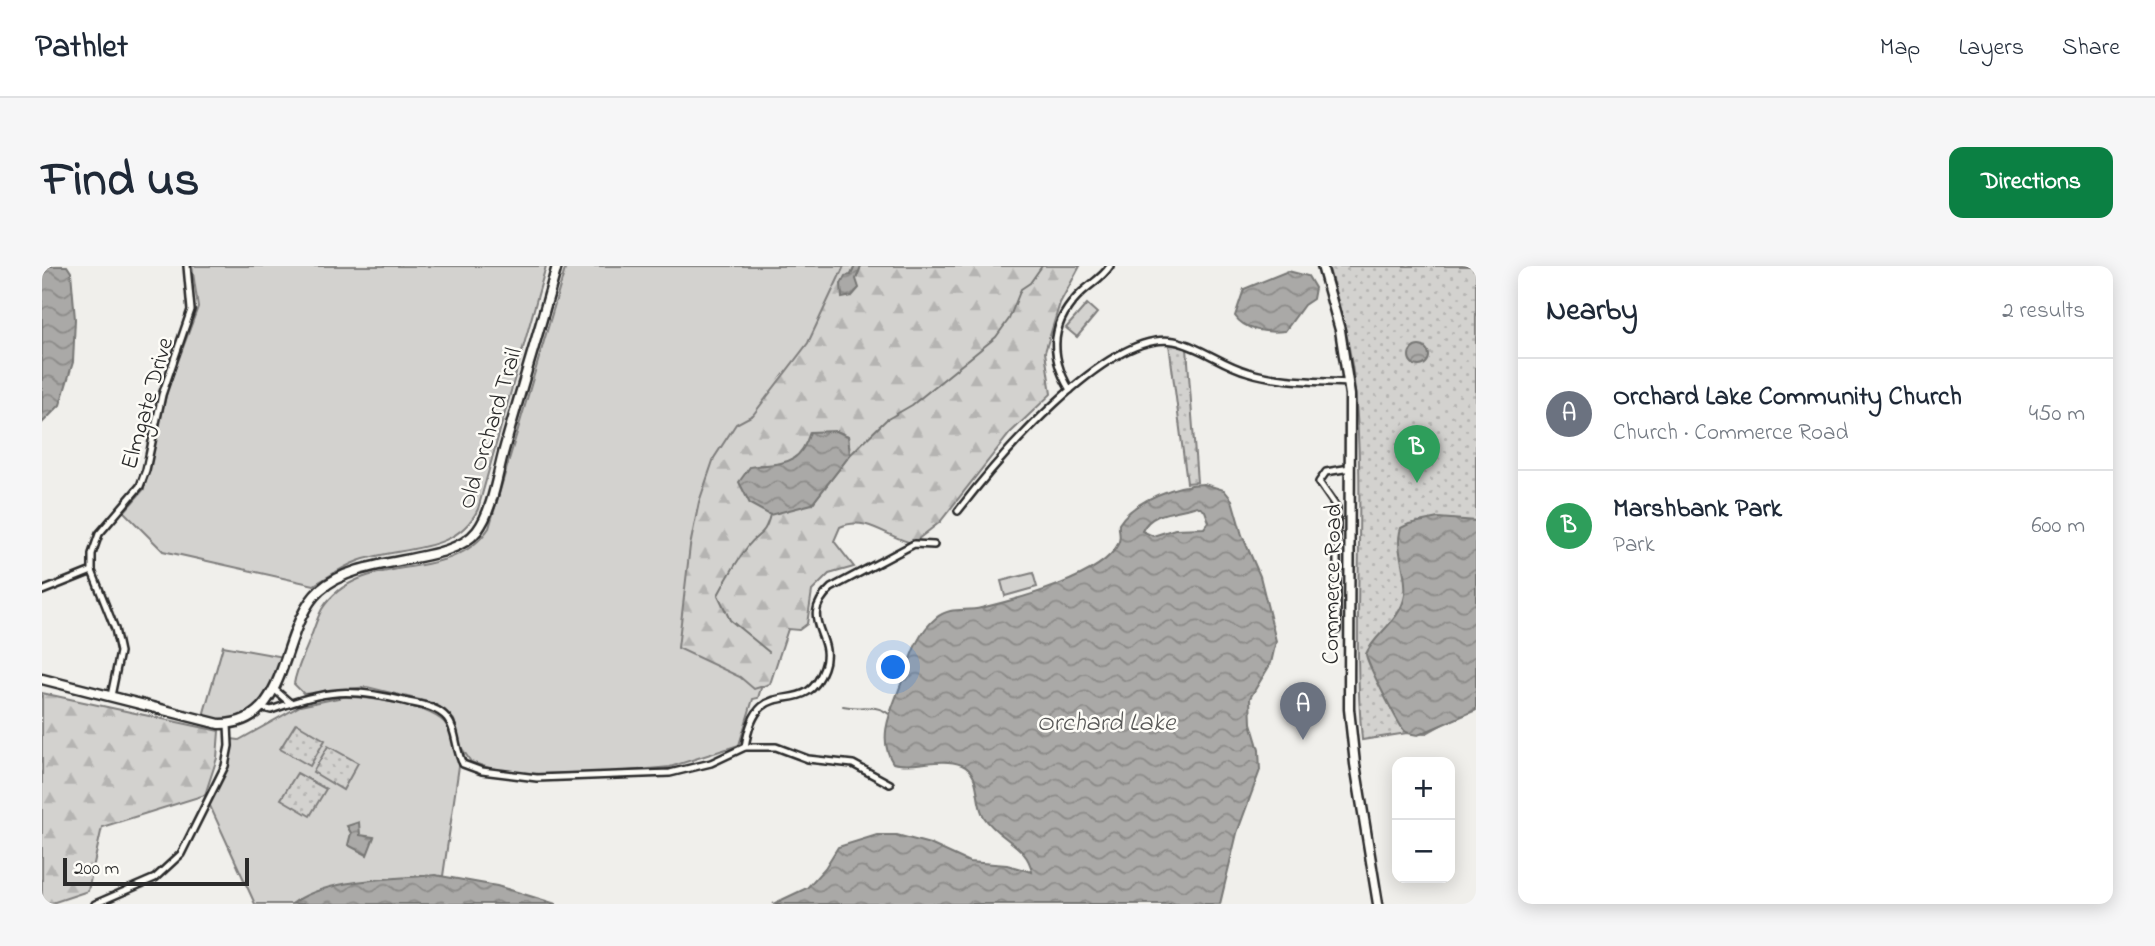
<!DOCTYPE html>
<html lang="en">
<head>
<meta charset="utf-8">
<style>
	body { margin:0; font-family:"Indie Flower",sans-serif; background:#f6f6f7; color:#1f2937 }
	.controls { position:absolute; right:21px; bottom:21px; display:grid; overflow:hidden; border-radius:14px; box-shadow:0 4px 18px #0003 }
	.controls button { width:63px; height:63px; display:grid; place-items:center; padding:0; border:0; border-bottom:2px solid #e0e1e3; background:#fff; color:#1f2937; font:35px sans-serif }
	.scale { position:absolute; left:21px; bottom:18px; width:186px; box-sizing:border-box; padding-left:7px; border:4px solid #2b2b2b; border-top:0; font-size:19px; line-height:24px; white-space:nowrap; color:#2b2b2b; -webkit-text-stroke:5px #fdfcf7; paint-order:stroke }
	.you { position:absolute; left:852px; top:402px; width:24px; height:24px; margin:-18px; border:5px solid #fff; border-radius:50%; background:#1a73e8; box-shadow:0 0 0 10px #1a73e833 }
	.badge { display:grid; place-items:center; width:46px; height:46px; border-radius:50%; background:#0b8043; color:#fff; font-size:23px; font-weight:700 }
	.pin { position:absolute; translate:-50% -58px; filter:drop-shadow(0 2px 4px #0008) }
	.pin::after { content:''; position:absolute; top:37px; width:24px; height:21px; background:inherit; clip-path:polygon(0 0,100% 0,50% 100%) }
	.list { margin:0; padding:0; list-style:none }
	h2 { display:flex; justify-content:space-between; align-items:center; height:91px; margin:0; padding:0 28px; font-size:30px }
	h2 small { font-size:23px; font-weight:400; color:#747a83 }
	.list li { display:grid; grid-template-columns:46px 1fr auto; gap:21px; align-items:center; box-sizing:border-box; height:112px; padding:0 28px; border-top:2px solid #e0e1e3 }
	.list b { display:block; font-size:26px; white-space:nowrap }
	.list p { margin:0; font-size:23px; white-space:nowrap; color:#747a83 }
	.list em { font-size:23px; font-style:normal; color:#747a83 }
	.map { position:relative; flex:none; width:1434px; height:638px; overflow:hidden; border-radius:14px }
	header { display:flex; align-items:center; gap:42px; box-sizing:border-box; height:98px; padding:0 35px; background:#fff; border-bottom:2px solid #e0e1e3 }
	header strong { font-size:33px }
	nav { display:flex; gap:38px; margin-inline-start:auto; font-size:24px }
	.intro { display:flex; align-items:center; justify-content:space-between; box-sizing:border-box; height:168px; padding:0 42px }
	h1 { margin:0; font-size:49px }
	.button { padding:18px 32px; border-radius:14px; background:#0b8043; color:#fff; font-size:24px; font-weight:700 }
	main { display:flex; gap:42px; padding:0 42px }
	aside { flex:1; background:#fff; border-radius:14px; box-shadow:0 4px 18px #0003 }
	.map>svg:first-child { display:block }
	.grass { fill:#d3d2cf; stroke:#7f7e7d; stroke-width:2 }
	.forest { fill:url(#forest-firs); stroke:#7f7e7d; stroke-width:2; fill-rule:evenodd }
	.park { fill:url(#park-dots); stroke:#7f7e7d; stroke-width:2 }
	.water { fill:url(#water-waves); stroke:#777775; stroke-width:2; fill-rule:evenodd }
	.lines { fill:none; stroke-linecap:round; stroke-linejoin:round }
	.stream { stroke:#777775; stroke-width:2 }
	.street-casing { stroke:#2b2b2b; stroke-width:10 }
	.secondary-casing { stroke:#2b2b2b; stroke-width:13 }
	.street { stroke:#fdfcf7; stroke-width:5 }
	.secondary { stroke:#fdfcf7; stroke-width:8 }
	.labels { text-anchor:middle; stroke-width:5; stroke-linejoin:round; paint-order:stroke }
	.street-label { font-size:24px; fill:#2b2b2b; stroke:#fdfcf7 }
	.water-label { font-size:26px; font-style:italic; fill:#575756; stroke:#fdfcf7 }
</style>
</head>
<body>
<header>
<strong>Pathlet</strong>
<nav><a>Map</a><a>Layers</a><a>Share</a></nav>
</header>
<div class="intro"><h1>Find us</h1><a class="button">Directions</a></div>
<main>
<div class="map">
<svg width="1434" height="638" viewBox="0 0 1434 638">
	<defs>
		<pattern id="forest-firs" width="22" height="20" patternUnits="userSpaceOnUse" patternTransform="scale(1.75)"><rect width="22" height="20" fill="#d3d2cf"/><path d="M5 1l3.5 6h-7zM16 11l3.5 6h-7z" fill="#b5b4b2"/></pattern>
		<pattern id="park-dots" width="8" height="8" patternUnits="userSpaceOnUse" patternTransform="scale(1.75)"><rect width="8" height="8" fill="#d3d2cf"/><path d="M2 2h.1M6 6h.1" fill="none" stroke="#b5b4b2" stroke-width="1.8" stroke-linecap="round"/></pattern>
		<pattern id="water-waves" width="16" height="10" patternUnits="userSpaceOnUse" patternTransform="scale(1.75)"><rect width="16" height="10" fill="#aaa9a7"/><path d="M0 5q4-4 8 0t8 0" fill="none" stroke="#8b8a88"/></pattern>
	</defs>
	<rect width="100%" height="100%" fill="#f0efeb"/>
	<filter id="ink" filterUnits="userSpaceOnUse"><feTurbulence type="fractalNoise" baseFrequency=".0143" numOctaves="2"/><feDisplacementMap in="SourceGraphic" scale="14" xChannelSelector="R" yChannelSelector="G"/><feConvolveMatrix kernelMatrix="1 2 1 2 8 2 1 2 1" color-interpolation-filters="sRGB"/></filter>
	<g filter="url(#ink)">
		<g class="grass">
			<path d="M150,0H504L436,243C414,289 358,280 316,295C300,301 286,311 272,319L121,285L82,246L102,223L125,125L156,41Z"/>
			<path d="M524,0H897L826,256L774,242L716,432L711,433L697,479L628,501L564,507L482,508L453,504L429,496L419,481L412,454L403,444L390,437L325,421L262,428L252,418C254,403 263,387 268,373C272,363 275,352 280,343C319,282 408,321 447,262Z"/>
			<polygon points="1045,38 1055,47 1035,71 1024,62"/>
			<polygon points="991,307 995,321 963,330 959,315"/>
			<polygon points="181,380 242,391 225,434 192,458 161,450"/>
			<path d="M301,431C323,430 394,440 405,460C413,473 410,487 421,500H417L401,610L319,616L276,625L250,638H213L163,529L184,503L190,473L197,474L258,440Z"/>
		</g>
		<g class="forest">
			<path d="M802,0H813L809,9L814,13L819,0H1038L1018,37L1003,86L1009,128L968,167L898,256L871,277C848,274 825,248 798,261L792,275L812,301L787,308L770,325L765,358L757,364L746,363L728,418L712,423L698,411L636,382L648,280L657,236L672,192L694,158L711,149L766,77ZM794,165L806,170L808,189L770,238L719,199H741Z"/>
			<polygon points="0,427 177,465 175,492 163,529 60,561 46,625 7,638 0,638"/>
		</g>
		<g class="park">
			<path d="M1286,0H1434V444L1417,449L1383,468L1365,467L1320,474C1309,355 1325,234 1312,115C1308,76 1297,38 1286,0Z"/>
			<polygon points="1127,78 1145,82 1155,216 1145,217"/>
			<polygon points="254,457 283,474 268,500 238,483"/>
			<polygon points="286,480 316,497 301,524 271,506"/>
			<polygon points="255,507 284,523 268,550 239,533"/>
		</g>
		<g class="water">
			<polygon points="0,0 25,0 29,6 33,53 31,96 18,139 0,157"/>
			<polygon points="813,0 819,0 814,13 817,22 810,30 800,32 799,18 803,10 809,9"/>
			<path d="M1246,5L1266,10L1273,22L1271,33L1262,39L1243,65C1225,67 1203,65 1193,50L1202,23Z"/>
			<circle cx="1377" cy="90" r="10"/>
			<path d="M794,165L806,170L808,189L770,238L728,249L708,238L697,216L708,201C740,196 757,202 768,166Z"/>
			<path d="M1162,218L1182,224L1190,234L1200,269L1218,310L1234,375L1229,397L1208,432L1209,457L1217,484L1218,504L1195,567L1178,638H731L765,622L783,602L796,581L835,569H855L888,578L927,596L965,599L990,606C986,579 956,573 942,551C932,535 940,508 920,499C897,490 872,503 851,497C836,474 847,449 856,426C866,402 871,371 894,352C909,340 923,346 939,342C973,334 1061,311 1076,278C1080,271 1076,265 1077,258C1092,234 1136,218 1162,218ZM1155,240L1163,245L1167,256L1162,262L1133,263L1111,270L1100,265C1110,244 1136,247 1155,240Z"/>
			<path d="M1396,252L1434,255V444L1376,469C1371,468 1364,468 1361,463C1356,457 1324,396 1324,388C1334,366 1358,356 1363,329C1366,306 1352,284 1359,262L1367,258Z"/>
			<polygon points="317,556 318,569 332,571 325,589 306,579 309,567 305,560"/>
			<path d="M393,609L455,620L514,638H250C284,612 352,613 393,609Z"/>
		</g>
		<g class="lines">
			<g class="stream">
				<polyline points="808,189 844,154 870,139 954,71 967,53 979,23 988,17 1000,0"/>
				<path d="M727,386L688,354L676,329C685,312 694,296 706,280C718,265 722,271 728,249"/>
				<path d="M801,440C818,444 832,437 847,448"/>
			</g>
			<g class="street-casing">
				<g id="street">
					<path d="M1028,124C1006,88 1009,55 1040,26C1050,17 1061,11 1068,0"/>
					<path d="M916,245C953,197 1065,63 1132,75C1158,80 1180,99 1206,106C1237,116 1274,115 1307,117"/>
					<polyline points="0,325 50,305"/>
					<polyline points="1295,364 1295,242 1277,216 1284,206 1308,202"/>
					<polyline points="232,423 247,436"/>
					<polyline points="69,430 78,386 73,363 50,305 50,288 57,268 98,220 104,204 120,129 149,44 145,0"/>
					<path d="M221,442L229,444C286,424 306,421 366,436C380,439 396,441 405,452C415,464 413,484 421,498L440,505L495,512L628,507L669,497L703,481H734L766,493L811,498L848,518"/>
					<path d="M703,481C716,400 762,459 782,402C794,369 754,354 789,322L872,278L892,279"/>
					<polyline points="53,638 113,612 139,588 183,500 187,480 186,458"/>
				</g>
			</g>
			<g class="secondary-casing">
				<g id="secondary">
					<polyline points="1280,0 1298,64 1308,129 1307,443 1313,498 1336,638"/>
					<path d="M0,413L177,458C250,459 236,362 278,324C319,287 407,301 435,265C451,244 455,209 462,184C479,123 498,62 515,0"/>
				</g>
			</g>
			<use href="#street" class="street"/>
			<use href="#secondary" class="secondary"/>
		</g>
	</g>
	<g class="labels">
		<g class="street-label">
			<text transform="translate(104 137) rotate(-74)" y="8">Elmgate Drive</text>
			<text transform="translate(447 162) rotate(-73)" y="8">Old Orchard Trail</text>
			<text transform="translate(1289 318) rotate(-89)" y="8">Commerce Road</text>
		</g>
		<g class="water-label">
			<text x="1064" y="464">Orchard Lake</text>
		</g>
	</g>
</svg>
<div class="controls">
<button>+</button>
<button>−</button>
</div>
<div class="scale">200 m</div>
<div class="you"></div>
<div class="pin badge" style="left:1261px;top:474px;background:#6b7280">A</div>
<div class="pin badge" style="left:1375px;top:217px;background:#2e9e5b">B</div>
</div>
<aside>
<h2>Nearby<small>2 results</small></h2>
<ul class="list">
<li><span class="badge" style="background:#6b7280">A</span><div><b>Orchard Lake Community Church</b><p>Church · Commerce Road</p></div><em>450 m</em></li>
<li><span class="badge" style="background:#2e9e5b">B</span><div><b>Marshbank Park</b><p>Park</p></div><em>600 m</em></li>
</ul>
</aside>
</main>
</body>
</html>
